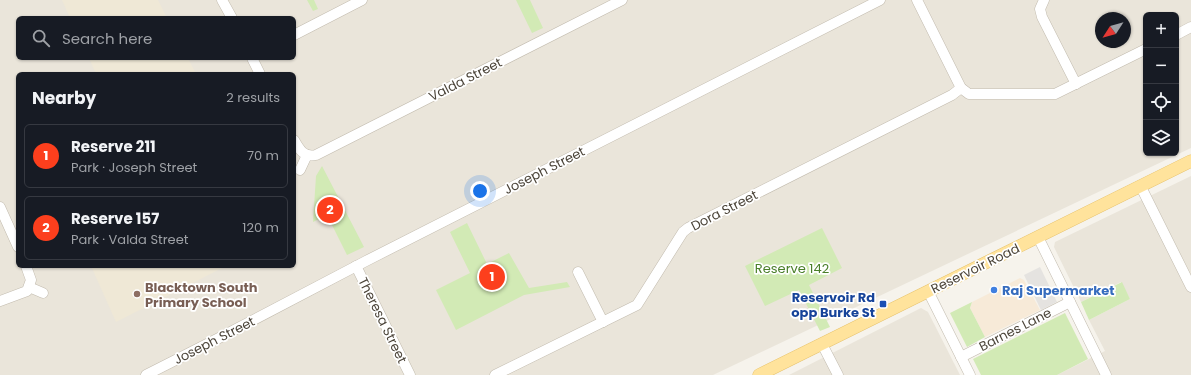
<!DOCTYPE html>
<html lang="en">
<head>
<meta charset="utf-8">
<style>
	body { margin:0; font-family:Poppins,sans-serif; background:#242831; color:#f1f3f6 }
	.controls { position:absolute; right:12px; top:12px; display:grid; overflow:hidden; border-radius:6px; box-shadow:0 1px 3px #0004 }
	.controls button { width:36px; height:36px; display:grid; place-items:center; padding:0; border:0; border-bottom:1px solid #363941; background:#171b24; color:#f1f3f6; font:20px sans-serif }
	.compass { position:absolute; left:1095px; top:12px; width:36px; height:36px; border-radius:50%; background:#171b24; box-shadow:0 1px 3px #0004; rotate:234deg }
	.you { position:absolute; left:480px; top:191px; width:14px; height:14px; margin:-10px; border:3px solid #fff; border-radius:50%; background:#1a73e8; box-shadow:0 0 0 6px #1a73e833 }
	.badge { display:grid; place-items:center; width:26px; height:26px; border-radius:50%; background:#fc3f1d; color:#fff; font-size:13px; font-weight:700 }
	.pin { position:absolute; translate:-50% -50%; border:2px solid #fff; box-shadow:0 1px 4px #0006 }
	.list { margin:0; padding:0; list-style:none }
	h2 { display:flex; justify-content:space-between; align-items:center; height:52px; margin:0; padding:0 16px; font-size:17px }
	h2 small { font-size:13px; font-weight:400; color:#9ea1a6 }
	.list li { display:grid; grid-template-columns:26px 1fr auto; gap:12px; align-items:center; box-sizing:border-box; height:64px; margin:0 8px 8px; padding:0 8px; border:1px solid #363941; border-radius:6px }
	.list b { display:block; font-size:15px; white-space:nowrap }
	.list p { margin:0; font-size:13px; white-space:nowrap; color:#9ea1a6 }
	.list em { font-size:13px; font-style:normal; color:#9ea1a6 }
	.icon { flex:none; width:22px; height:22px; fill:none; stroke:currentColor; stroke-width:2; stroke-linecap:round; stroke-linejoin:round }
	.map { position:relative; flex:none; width:1191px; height:375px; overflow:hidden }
	.search { position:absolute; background:#171b24; box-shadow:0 1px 3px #0004; left:16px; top:16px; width:280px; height:44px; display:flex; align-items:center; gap:10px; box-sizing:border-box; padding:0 14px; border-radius:6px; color:#9ea1a6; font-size:15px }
	.panel { position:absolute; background:#171b24; box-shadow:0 1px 3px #0004; left:16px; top:72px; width:280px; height:196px; border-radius:6px }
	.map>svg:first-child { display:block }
	.residential { fill:#eae5da; fill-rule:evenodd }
	.commercial { fill:#f7ead8 }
	.education { fill:#efe8d6 }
	.green { fill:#d2eab5 }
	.parking { fill:#e5e3e0 }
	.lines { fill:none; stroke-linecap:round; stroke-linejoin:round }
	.minor-casing { stroke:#c2bbae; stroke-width:11 }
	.major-casing { stroke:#e6c16a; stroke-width:13 }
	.minor { stroke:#fff; stroke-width:10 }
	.major { stroke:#ffe39c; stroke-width:12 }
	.shop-dot { fill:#3f7fe0; stroke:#fff; stroke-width:1.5 }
	.education-dot { fill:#8d6e63; stroke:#fff; stroke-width:1.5 }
	.transit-dot { fill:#1a4fb4; stroke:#fff; stroke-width:1.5 }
	.labels { text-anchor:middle; stroke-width:3.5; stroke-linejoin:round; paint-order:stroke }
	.street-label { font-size:13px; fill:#4b4439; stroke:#fff }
	.park-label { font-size:13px; fill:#4a7f2a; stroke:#fff }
	.education-label { font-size:13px; font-weight:bold; fill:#785e54; stroke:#fff; text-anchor:start }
	.shop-label { font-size:13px; font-weight:bold; fill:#366cbe; stroke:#fff; text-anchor:start }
	.transit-label { font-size:13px; font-weight:bold; fill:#164399; stroke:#fff; text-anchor:end }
</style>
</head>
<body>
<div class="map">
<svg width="1191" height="375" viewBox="0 0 1191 375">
	<rect width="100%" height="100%" fill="#f6f3ec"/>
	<g class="residential">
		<path d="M0,0H1191V148L713,375H0ZM1146,15H1176V153H1146ZM18,18H294V58H18ZM1101,18H1125V42H1101ZM18,74H294V266H18Z"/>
		<polygon points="1191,176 1191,375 1057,375 1105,351 1089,320 1130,299 1121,282 1081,302 1054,247 1055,242"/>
		<polygon points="921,308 928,312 960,375 789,375"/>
	</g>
	<polygon class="commercial" points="1020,278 1024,280 1040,310 985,337 970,308 972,302"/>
	<g class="education">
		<polygon points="62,0 158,0 167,18 70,18"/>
		<polygon points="89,58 188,58 196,74 96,74"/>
		<polygon points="91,266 226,266 116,322"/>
	</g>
	<g class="green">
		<polygon points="307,0 314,0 318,9 313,11"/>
		<polygon points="516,0 530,0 543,28 532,33"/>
		<polygon points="322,166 364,247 347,255 327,215 313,222 316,176"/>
		<polygon points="467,223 487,264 509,253 529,288 567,282 570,287 524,295 456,330 436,290 470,273 450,232"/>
		<polygon points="822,228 842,268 809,285 830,327 820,331 799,290 765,306 745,266"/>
		<polygon points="1122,282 1130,299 1089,320 1081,302"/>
		<polygon points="972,302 970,308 985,337 967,347 950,313"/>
		<polygon points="1065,313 1088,359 1057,375 981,375 973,359"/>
	</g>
	<polygon class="parking" points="1040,267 1057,302 1041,310 1024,275"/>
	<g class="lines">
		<g class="minor-casing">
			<g id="minor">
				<polyline points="222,0 232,18"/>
				<polyline points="917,0 961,88 969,94 1055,94 1146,49"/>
				<polyline points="1044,0 1040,9 1042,17 1076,84"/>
				<polyline points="294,35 362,0"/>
				<polyline points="1176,35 1191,27"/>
				<polyline points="252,58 260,74"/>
				<path d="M294,140C299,149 304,158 316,155L622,0"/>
				<polyline points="300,170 307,155"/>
				<polyline points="1141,187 1191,287"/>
				<polyline points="0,207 18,247"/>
				<polyline points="1038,237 1106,375"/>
				<polyline points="356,266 410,375"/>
				<polyline points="578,272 603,322"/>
				<polyline points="29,287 43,293"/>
				<polyline points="928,291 970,375"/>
				<polyline points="0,301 27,291 31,280 26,266"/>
				<polyline points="822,344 838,375"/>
				<polyline points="961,357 1070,302"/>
				<polyline points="146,375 219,338 366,261 880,0"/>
				<polyline points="495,375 637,305 683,232 688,228 952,95 961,88"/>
			</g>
		</g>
		<g class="major-casing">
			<polyline id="major" points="759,375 1191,161"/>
		</g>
		<use href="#minor" class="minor"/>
		<use href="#major" class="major"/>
	</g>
	<circle class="shop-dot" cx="994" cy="290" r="4"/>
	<circle class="education-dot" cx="137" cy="294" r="4"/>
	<rect class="transit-dot" x="879" y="300" width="8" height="8" rx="2"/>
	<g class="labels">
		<g class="street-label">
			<text transform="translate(465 79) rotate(-27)" y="5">Valda Street</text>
			<text transform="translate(544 170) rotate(-27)" y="5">Joseph Street</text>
			<text transform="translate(724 210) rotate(-27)" y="5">Dora Street</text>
			<text transform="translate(975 268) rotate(-26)" y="5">Reservoir Road</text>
			<text transform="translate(383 320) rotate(64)" y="5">Theresa Street</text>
			<text transform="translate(1015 329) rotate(-27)" y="5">Barnes Lane</text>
			<text transform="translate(214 340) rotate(-27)" y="5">Joseph Street</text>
		</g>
		<g class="park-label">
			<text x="792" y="273">Reserve 142</text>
		</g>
		<g class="education-label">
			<text x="145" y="292">Blacktown South<tspan x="145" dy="15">Primary School</tspan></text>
		</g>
		<g class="shop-label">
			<text x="1002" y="295">Raj Supermarket</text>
		</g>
		<g class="transit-label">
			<text x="875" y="302">Reservoir Rd<tspan x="875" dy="15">opp Burke St</tspan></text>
		</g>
	</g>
</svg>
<div class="controls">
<button>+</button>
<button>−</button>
<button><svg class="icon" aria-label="locate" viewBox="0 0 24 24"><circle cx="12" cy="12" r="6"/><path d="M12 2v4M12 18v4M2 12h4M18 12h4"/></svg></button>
<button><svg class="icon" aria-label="layers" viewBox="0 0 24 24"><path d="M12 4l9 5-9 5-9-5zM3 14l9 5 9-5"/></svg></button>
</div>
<svg class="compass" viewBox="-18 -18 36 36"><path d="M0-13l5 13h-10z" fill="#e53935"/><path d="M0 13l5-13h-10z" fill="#9ea1a6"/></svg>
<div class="you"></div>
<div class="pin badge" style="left:492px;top:277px">1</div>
<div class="pin badge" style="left:330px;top:210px">2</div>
<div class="search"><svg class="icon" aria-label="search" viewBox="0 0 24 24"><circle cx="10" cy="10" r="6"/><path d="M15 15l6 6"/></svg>Search here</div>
<section class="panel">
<h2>Nearby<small>2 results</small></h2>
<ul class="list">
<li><span class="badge">1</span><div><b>Reserve 211</b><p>Park · Joseph Street</p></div><em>70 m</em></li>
<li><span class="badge">2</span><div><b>Reserve 157</b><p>Park · Valda Street</p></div><em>120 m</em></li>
</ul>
</section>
</div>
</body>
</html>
